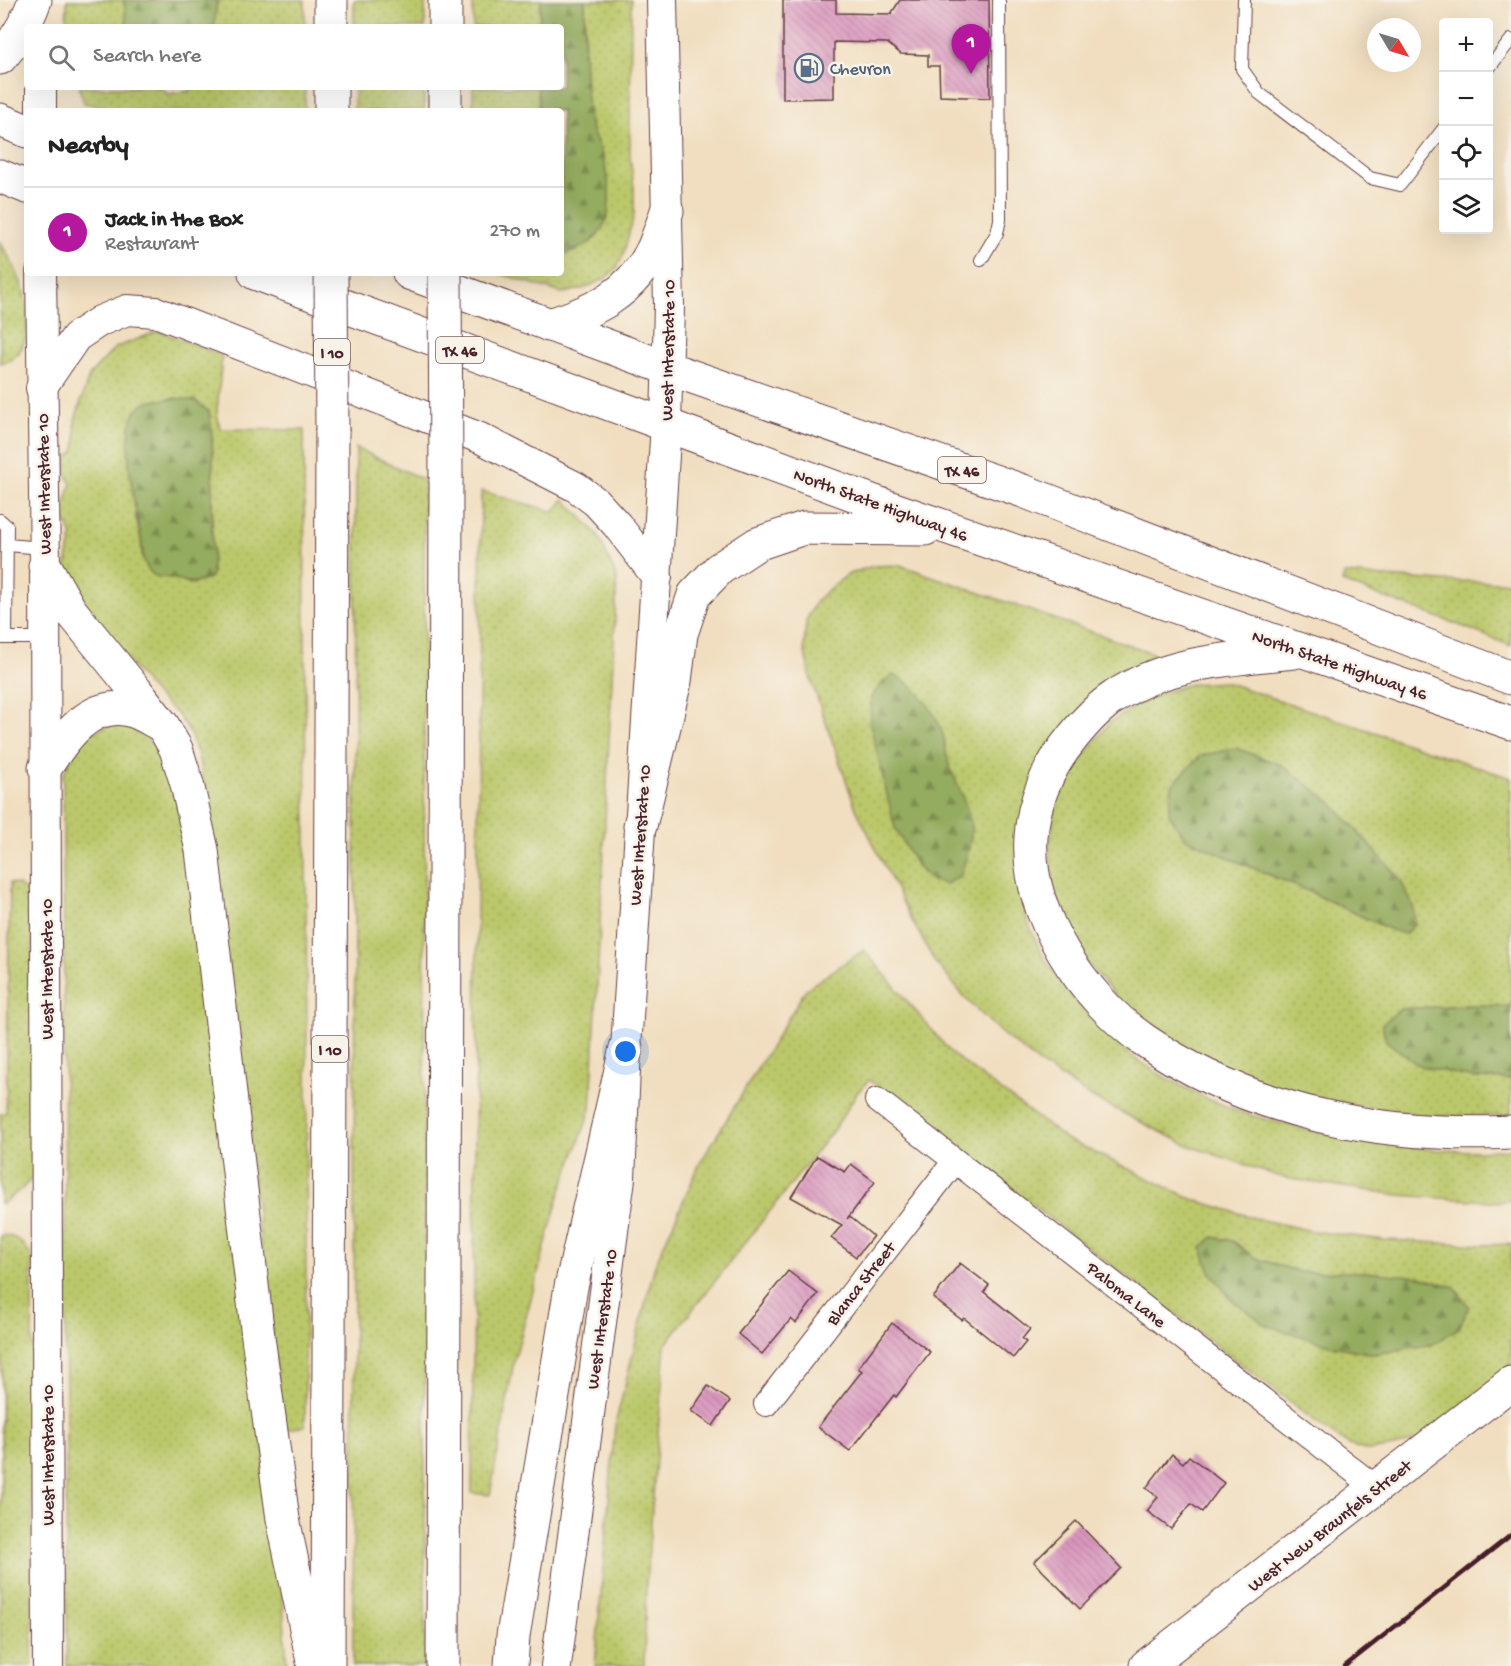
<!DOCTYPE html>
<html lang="en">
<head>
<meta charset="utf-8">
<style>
	body { margin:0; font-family:"Gochi Hand",sans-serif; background:#f6f6f6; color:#222 }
	.controls { position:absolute; right:18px; top:18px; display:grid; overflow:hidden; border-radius:6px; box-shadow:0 6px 24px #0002 }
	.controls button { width:54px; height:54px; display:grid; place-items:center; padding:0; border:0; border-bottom:2px solid #e0e0e0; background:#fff; color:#222; font:30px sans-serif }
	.compass { position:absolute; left:1367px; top:18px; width:54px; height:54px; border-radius:50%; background:#fff; box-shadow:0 6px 24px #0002; rotate:128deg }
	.you { position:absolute; left:626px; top:1052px; width:21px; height:21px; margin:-15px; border:4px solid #fff; border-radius:50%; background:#1a73e8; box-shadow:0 0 0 9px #1a73e833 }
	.badge { display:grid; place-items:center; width:39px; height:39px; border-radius:50%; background:#b5179e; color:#fff; font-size:20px; font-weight:700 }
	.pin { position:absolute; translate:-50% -50px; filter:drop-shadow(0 2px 3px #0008) }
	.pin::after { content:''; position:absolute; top:32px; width:21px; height:18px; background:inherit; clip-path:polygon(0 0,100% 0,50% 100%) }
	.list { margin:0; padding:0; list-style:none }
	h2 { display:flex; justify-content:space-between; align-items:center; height:78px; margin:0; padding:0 24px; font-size:26px }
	h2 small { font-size:20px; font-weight:400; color:#767676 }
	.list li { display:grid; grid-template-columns:39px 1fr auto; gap:18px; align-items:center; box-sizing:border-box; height:90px; padding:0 24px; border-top:2px solid #e0e0e0 }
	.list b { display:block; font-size:22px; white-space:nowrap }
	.list p { margin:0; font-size:20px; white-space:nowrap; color:#767676 }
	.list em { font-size:20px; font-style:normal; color:#767676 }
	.icon { flex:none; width:33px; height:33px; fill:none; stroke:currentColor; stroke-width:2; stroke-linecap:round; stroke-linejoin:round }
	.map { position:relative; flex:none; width:1511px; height:1666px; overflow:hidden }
	.search { position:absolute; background:#fff; box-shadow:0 6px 24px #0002; left:24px; top:24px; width:540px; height:66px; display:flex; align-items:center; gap:15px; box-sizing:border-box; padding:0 21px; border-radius:6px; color:#767676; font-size:22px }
	.panel { position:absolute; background:#fff; box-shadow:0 6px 24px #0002; left:24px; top:108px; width:540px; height:168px; border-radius:6px }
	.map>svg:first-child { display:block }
	.grass { fill:url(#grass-dots); stroke:#82744a; stroke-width:1.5; fill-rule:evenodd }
	.forest { fill:url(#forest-firs); stroke:#6f6644; stroke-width:1.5 }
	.building { fill:url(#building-back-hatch) }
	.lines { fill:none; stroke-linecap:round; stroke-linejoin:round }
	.service-casing { stroke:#633c41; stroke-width:14 }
	.minor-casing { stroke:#633c41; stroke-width:26 }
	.tertiary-casing { stroke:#633c41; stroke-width:32 }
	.secondary-casing { stroke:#633c41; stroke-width:35 }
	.primary-casing { stroke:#633c41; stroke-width:35 }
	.motorway-casing { stroke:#633c41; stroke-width:35 }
	.service { stroke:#fff; stroke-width:12 }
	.minor { stroke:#fff; stroke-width:24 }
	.tertiary { stroke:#fff; stroke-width:30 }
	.secondary { stroke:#fff; stroke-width:33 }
	.primary { stroke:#fff; stroke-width:33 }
	.motorway { stroke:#fff; stroke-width:33 }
	.rail { stroke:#4a1f2b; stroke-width:4.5 }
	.motorway-bridge-casing { stroke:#633c41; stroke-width:35; stroke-linecap:butt }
	.motorway-bridge { stroke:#fff; stroke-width:33 }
	.labels { text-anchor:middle; stroke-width:5; stroke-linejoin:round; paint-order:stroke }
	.shield { fill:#f7f3e8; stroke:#7e5f64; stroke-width:1.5 }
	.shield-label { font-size:16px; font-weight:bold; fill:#4a1f2b }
	.service-label { font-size:18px; fill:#4e5e75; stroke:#f7f3e8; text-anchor:start }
	.street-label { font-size:18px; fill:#4a1f2b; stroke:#f7f3e8 }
</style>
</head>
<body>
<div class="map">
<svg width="1511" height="1666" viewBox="0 0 1511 1666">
	<defs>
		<pattern id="grass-dots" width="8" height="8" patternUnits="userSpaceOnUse" patternTransform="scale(1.5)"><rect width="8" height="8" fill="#bbc86a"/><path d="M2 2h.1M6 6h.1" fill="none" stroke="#a2ab5c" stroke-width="1.8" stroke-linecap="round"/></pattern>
		<pattern id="forest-firs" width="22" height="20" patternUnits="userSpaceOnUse" patternTransform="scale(1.5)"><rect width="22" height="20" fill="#94ac5e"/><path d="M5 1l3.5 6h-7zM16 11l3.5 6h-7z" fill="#7b8b4e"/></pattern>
		<pattern id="building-back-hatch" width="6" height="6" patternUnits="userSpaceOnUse" patternTransform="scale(1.5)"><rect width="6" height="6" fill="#da96be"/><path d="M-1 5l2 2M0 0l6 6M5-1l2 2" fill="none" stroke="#b37a9b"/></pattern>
	</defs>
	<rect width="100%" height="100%" fill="#f7f3e8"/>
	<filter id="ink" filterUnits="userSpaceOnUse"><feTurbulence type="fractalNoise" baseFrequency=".0167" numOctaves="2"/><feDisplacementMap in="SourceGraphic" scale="12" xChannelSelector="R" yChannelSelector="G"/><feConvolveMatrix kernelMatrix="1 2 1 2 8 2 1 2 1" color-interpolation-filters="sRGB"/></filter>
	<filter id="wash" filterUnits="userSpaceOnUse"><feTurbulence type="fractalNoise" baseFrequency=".008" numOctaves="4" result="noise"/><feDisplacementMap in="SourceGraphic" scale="24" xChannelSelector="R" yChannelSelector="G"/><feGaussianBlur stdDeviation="1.35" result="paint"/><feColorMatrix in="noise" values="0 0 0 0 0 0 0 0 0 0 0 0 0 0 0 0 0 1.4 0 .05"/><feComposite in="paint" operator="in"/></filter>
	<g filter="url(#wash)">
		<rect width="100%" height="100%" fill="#f1dec0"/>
		<g class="grass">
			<polygon points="67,0 124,0 127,27 66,27"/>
			<polygon points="217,0 305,0 305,27 214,27"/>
			<rect x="354" y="0" width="71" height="27"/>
			<polygon points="473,0 541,0 539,27 473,27"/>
			<polygon points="585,0 631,0 630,155 634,188 634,215 623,256 616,269 604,279 583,289 562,293 498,273 561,273 561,254 577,251 604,160 590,127 584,81"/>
			<polygon points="79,87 161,87 168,94 189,91 193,87 305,87 305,111 101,111 100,106 84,103"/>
			<rect x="354" y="87" width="70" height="24"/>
			<polygon points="473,87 538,87 539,111 473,111"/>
			<path d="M0,242C9,257 20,275 24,293C30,317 31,359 0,363Z"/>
			<path d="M158,331L222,355L217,412L220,429L304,430L307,1070L305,1426L284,1430L204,785L198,755L189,732L178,715L155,694L88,613L65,570L72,536L62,513L71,484C64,472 62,459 74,452L76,443L75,420L89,376L115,348ZM209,412C215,448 212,483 212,520C212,539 214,558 211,577L193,584L181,581L172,578L142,557L141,540L135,514Z"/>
			<polygon points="356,448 424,480 425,1666 353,1666"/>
			<polygon points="481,491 555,512 564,499 598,535 617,578 591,1109 558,1199 514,1361 490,1495 472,1493"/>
			<polygon points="900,565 1152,653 1155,657 1151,662 1119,678 1016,852 1018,886 1028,922 1042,955 1062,984 1109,1038 1137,1060 1166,1078 1208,1099 1243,1113 1306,1130 1434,1150 1478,1151 1511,1149 1511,1200 1500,1202 1398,1195 1284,1178 1187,1145 1091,1097 1040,1064 1000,1032 967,1000 935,962 911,919 856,809 811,680 804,648 806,621 816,601 831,587 849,574 873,566"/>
			<polygon points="1344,574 1443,581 1511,582 1511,646 1467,628 1342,582"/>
			<path d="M1225,682L1511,778V1006L1469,1005L1401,1009L1473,1078L1511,1079V1116H1430L1358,1106L1280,1091L1172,1045L1122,1003L1087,963L1066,930L1054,893L1049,846L1056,804L1078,763L1110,722L1151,697L1190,684ZM1281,765L1331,802L1364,841L1391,930L1306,890L1234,860Z"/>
			<path d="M115,724C121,725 128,726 134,729C169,745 178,807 186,841L282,1590L287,1666H67L63,776C73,749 85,731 115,724Z"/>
			<polygon points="10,883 18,885 26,891 32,940 34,1176 23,1188 2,1204 0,1203 0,1114 6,1113"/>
			<path d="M864,950L952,1054L1066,1139L1192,1199L1258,1219L1312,1231L1385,1240L1483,1245L1511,1244V1365L1420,1439L1394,1447L1368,1451L1349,1445L1336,1437L869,1080L857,1093L835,1128L665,1345L646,1585L644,1666H595L615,1425L655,1265L700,1163L806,989ZM1213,1237L1233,1241L1255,1258L1300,1272H1366L1433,1344L1374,1354L1333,1346L1266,1325L1230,1298L1210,1272L1202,1248Z"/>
			<path d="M2,1235C19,1236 25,1245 32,1258V1666H0L2,1311H0V1236Z"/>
		</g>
		<g class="forest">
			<polygon points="124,0 217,0 214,27 127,27"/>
			<path d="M541,0H585C583,40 584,79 589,119C591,134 601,147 604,162C615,206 612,244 561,254V111H539L538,87H561V27H539Z"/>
			<path d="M175,398L196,401L209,412C215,448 212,483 212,520C212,539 214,558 211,577C199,584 190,584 176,579C164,575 157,582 148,569C141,560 143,549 141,538C136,511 116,427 140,407C149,399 164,400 175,398Z"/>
			<path d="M894,675C917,686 935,711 943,735C946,746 946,757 950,767C957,786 968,804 971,824C973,840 965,859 961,875L946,884L932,881L917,866L895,828L870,723L871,697L885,680Z"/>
			<polygon points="1236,748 1281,765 1331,802 1400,879 1413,906 1415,924 1405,934 1391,930 1306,890 1234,860 1185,838 1169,814 1172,785 1200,756"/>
			<polygon points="1469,1005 1511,1006 1511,1079 1473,1078 1420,1066 1386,1041 1382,1024 1401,1009"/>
			<polygon points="1213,1237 1232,1241 1255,1258 1300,1272 1366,1272 1420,1277 1454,1287 1469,1307 1459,1328 1433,1344 1374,1354 1333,1346 1266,1325 1230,1298 1210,1272 1202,1248"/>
		</g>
		<g id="blocks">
			<g class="building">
				<polygon points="783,0 836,0 836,13 891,14 900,0 989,0 990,98 940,96 939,66 928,66 928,55 901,54 887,43 834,42 834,98 783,99"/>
				<polygon points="817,1156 845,1172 851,1164 875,1182 847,1219 849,1216 873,1236 856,1257 831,1238 842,1225 791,1197"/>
				<polygon points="960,1263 989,1285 984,1292 1030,1329 1022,1339 1026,1342 1013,1358 964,1318 962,1320 933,1298"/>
				<polygon points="788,1271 818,1294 796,1323 791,1319 762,1354 738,1334"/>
				<polygon points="892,1323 930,1352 896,1397 894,1395 850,1451 818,1427 862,1371 858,1368"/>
				<polygon points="708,1386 730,1401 713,1426 691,1411"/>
				<polygon points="1172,1454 1183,1463 1189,1456 1224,1483 1202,1512 1191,1504 1171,1529 1147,1511 1158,1497 1146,1488"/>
				<polygon points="1076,1521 1121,1568 1080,1609 1034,1562"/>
			</g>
		</g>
	</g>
	<g filter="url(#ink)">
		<use href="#blocks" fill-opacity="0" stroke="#633c41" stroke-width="1.5"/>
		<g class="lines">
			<g class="service-casing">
				<g id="service">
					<polyline points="1244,0 1242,69 1259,93 1370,178 1400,185 1444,128"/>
					<polyline points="1488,69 1511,40"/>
					<polyline points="981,260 997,233 1000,220 999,0"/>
					<polyline points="0,520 7,526 6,638"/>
					<polyline points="7,545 44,548"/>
					<polyline points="0,638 45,638"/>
				</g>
			</g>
			<g class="minor-casing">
				<g id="minor">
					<polyline points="877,1100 1376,1488"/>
					<polyline points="766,1404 955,1161"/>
				</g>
			</g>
			<g class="tertiary-casing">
				<g id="tertiary">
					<polyline points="41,111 41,87"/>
					<polyline points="41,273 45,566 48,1666"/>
					<polyline points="41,388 76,337 100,321 127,310 156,312 480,438 576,487 596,502 617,525 657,577"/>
					<polyline points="556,1666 620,1178 626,1048 666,424 669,306 662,0"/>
				</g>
			</g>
			<g class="secondary-casing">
				<g id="secondary">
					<polyline points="511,1666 513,1636 571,1287 626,1048"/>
					<polyline points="1146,1666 1511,1383"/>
				</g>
			</g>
			<g class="primary-casing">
				<g id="primary">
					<path d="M0,58C16,41 27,22 35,0"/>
					<polyline points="0,120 27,131"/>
					<polyline points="0,176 27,187"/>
					<polyline points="255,273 888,507 1511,723"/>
					<polyline points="409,273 667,368 1023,491 1511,678"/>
					<path d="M549,325C595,311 633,293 654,247C659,235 663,223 667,211"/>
					<path d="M1294,652C1232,659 1167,661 1114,697C1097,708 1084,723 1072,738C1049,766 1033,801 1031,837C1026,913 1083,998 1144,1040C1252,1113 1383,1138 1511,1132"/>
					<polyline points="640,826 675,681 681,634 694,595 719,569 757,544 804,528 925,529"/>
				</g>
			</g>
			<g class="motorway-casing">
				<g id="motorway">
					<polyline points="331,0 331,27"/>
					<polyline points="445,27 445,0"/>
					<polyline points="331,87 331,111"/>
					<polyline points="445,111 445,87"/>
					<polyline points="45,566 70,610 136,691 163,726 176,749 187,784 202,850 258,1337 283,1519 314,1666"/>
					<path d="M45,768C64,738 91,698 133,711C143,714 153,721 163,726"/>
					<polyline points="328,1666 332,431"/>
					<polyline points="443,1666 446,479"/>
				</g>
			</g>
			<use href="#service" class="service"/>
			<use href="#minor" class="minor"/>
			<use href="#tertiary" class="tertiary"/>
			<use href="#secondary" class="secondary"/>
			<use href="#primary" class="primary"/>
			<use href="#motorway" class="motorway"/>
			<polyline class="rail" points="1345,1666 1511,1535"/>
			<g class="motorway-bridge-casing">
				<g id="motorway-bridge">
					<polyline points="331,273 332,431"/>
					<polyline points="445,273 446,479"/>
				</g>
			</g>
			<use href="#motorway-bridge" class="motorway-bridge"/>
		</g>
	</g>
	<defs>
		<g id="fuel-ring" transform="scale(1.5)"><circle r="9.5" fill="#f7f3e8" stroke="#5c6f8a" stroke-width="1.5"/><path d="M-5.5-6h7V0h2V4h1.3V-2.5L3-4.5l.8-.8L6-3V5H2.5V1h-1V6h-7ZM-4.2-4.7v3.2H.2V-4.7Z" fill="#5c6f8a"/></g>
	</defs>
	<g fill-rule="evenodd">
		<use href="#fuel-ring" x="809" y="68"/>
	</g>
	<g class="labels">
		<g class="shield">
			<rect x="436" y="337" width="48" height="26" rx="4.5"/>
			<rect x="314" y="339" width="36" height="26" rx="4.5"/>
			<rect x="938" y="457" width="48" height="26" rx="4.5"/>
			<rect x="312" y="1036" width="36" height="26" rx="4.5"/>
		</g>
		<g class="shield-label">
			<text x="460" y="356">TX 46</text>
			<text x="332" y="358">I 10</text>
			<text x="962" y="476">TX 46</text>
			<text x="330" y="1055">I 10</text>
		</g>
		<g class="service-label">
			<text x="830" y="74">Chevron</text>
		</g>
		<g class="street-label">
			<text transform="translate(667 350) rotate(-89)" y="6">West Interstate 10</text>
			<text transform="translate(43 484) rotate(-91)" y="6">West Interstate 10</text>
			<text transform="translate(881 504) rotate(20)" y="6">North State Highway 46</text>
			<text transform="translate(1340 664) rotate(19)" y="6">North State Highway 46</text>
			<text transform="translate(639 835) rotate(-86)" y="6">West Interstate 10</text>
			<text transform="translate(46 969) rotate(-90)" y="6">West Interstate 10</text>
			<text transform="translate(860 1283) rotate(-52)" y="6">Blanca Street</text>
			<text transform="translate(1127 1294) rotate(38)" y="6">Paloma Lane</text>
			<text transform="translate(601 1319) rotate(-82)" y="6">West Interstate 10</text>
			<text transform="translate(47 1455) rotate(-90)" y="6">West Interstate 10</text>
			<text transform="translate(1329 1525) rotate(-38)" y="6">West New Braunfels Street</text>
		</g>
	</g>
</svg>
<div class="controls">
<button>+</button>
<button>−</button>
<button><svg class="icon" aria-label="locate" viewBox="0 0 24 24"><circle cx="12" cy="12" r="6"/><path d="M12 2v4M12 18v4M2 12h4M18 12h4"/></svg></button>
<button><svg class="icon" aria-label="layers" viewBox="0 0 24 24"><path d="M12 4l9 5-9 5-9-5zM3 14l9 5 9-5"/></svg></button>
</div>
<svg class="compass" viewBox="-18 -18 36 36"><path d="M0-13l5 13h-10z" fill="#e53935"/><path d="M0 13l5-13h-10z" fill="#767676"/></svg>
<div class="you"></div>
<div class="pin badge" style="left:971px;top:74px">1</div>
<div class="search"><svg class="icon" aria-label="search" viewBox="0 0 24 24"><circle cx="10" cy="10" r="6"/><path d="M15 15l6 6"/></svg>Search here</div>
<section class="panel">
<h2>Nearby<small></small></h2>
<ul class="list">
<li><span class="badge">1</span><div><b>Jack in the Box</b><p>Restaurant</p></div><em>270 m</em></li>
</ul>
</section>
</div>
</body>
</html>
